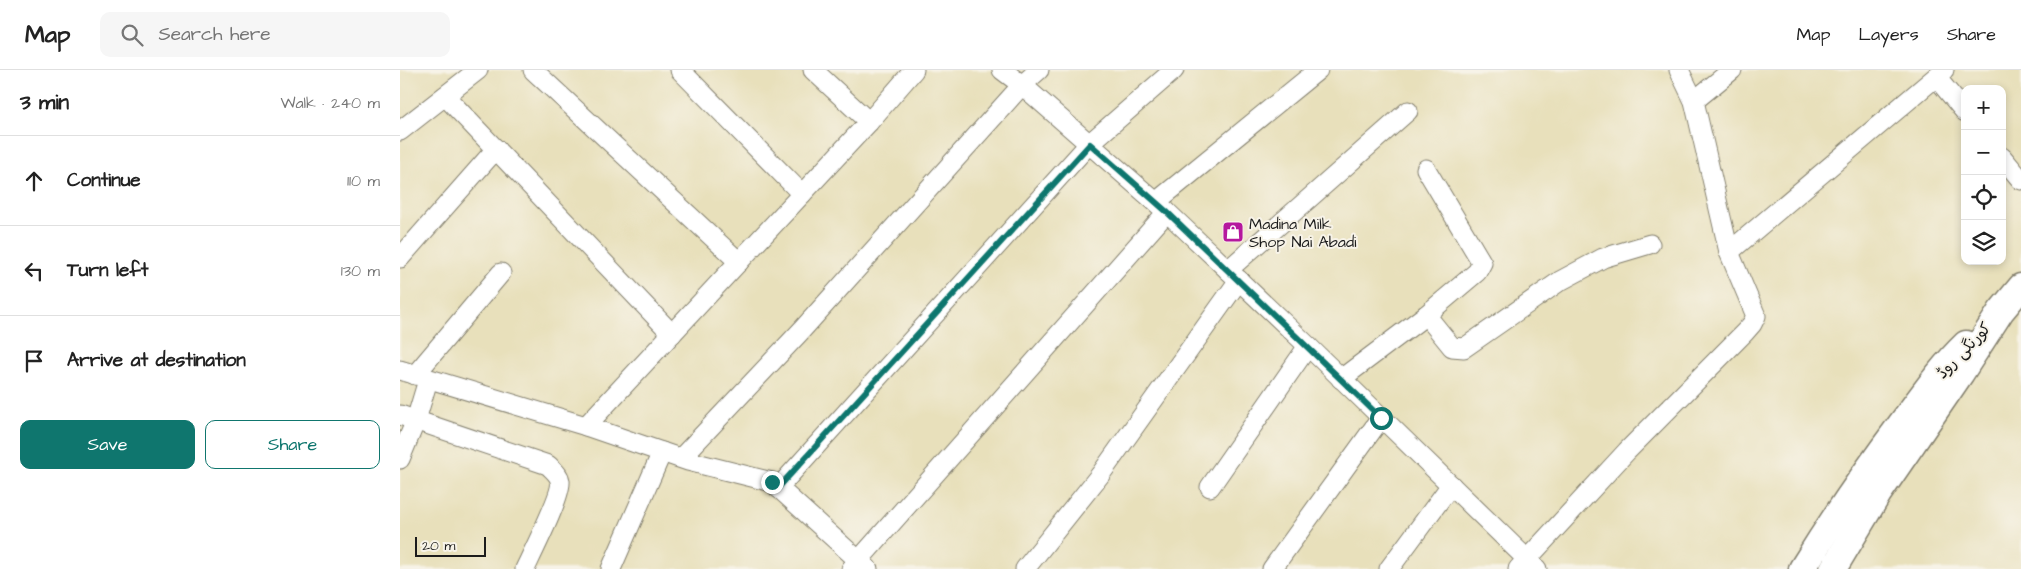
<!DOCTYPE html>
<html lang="en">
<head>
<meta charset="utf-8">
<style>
	body { margin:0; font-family:"Architects Daughter","Playpen Sans Arabic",sans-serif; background:#f6f6f6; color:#222 }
	.controls { position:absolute; right:15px; top:15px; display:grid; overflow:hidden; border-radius:10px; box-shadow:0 2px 8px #0003 }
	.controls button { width:45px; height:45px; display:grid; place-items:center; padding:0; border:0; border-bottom:1px solid #e0e0e0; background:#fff; color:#222; font:25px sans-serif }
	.scale { position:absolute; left:15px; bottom:12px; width:71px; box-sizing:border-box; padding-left:5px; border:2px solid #1c1c1c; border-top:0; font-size:14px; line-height:18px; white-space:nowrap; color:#1c1c1c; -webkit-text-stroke:4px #f7f3e8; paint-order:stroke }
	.stop { position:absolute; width:15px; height:15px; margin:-11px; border:4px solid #0f766e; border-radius:50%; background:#fff }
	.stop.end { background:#0f766e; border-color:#fff; box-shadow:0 1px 5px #0008 }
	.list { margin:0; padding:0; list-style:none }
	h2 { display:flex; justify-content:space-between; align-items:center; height:65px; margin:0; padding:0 20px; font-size:21px }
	h2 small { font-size:16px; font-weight:400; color:#767676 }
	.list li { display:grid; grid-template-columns:32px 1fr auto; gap:15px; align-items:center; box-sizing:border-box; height:90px; padding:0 20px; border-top:1px solid #e0e0e0 }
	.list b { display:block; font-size:19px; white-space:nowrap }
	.list em { font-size:16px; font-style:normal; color:#767676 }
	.actions { display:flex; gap:10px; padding:15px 20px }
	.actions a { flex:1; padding:11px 0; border:1px solid #0f766e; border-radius:10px; text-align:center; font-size:18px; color:#0f766e }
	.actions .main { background:#0f766e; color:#fff }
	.icon { flex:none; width:28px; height:28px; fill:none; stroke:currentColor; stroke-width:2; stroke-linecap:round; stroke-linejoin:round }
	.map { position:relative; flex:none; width:1621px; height:499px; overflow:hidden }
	header { display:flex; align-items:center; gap:30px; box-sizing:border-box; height:70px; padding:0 25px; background:#fff; border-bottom:1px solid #e0e0e0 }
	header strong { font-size:24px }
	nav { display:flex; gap:28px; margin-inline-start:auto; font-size:18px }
	.search { width:350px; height:45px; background:#f6f6f6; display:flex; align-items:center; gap:12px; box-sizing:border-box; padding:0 18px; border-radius:10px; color:#767676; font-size:19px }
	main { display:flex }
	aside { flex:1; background:#fff }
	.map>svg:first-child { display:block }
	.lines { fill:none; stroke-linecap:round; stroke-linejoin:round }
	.street-casing { stroke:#827e6c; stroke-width:21 }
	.secondary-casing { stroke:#827e6c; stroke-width:29 }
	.street { stroke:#fff; stroke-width:19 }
	.secondary { stroke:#fff; stroke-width:26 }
	.route { stroke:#0f766e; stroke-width:6 }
	.labels { text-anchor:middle; stroke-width:4; stroke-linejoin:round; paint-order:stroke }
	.poi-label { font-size:16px; fill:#1c1c1c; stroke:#f7f3e8; text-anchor:start }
	.street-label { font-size:16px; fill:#1c1c1c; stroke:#f7f3e8 }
</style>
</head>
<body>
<header>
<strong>Map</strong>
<div class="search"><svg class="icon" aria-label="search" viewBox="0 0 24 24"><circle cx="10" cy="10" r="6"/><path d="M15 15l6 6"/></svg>Search here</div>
<nav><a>Map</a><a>Layers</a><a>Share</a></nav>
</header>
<main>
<aside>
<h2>3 min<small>Walk · 240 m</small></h2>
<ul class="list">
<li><svg class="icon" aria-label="ahead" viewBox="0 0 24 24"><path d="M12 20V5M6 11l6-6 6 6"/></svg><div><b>Continue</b></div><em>110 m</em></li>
<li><svg class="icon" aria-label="left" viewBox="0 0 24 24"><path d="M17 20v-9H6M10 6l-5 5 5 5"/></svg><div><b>Turn left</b></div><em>130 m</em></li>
<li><svg class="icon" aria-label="arrive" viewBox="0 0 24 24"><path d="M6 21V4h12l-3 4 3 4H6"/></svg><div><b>Arrive at destination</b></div></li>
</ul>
<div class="actions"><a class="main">Save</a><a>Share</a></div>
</aside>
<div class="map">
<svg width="1621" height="499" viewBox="0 0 1621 499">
	<rect width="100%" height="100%" fill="#f7f3e8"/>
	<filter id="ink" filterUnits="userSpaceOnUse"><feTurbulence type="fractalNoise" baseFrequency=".02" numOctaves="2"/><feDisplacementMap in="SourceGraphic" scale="10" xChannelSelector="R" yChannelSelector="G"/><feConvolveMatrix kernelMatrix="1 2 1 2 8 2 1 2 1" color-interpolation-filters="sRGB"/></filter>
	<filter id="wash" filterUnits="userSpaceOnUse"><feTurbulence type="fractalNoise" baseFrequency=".0096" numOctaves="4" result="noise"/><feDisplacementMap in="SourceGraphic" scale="20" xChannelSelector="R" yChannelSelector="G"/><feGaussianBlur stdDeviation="1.12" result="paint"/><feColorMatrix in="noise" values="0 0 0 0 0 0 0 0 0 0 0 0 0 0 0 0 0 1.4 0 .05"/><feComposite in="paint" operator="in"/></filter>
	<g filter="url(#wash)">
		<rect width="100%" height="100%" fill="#e8e0bb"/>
	</g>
	<g filter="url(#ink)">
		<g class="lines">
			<g class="street-casing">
				<g id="street">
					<polyline points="133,0 339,192"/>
					<polyline points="280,0 402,124"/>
					<polyline points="413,0 469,52"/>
					<polyline points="602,0 622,15 767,142 908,276 1137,499"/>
					<polyline points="1536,7 1565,42"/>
					<polyline points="45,26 272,264"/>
					<polyline points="1294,31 1332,0"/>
					<polyline points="0,61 78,0"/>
					<polyline points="1602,87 1621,110"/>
					<polyline points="756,132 918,0"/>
					<polyline points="1329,182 1544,0"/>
					<polyline points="0,188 96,79"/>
					<polyline points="828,200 1008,41"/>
					<polyline points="1026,245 1052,277 1064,278 1160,211 1203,188 1250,174"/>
					<polyline points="0,300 186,356 288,391 372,412 468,499"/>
					<polyline points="15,305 101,203"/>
					<polyline points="941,309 1026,245 1077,202 1082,193 1026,99"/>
					<path d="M0,345L148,395C153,400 159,404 160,411C163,422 132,484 125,499"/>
					<polyline points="186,356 469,52 514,0"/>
					<polyline points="281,388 400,262 622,15 639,0"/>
					<polyline points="0,389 16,350 28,310"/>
					<polyline points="810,417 908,276"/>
					<polyline points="378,418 689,74 774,0"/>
					<polyline points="211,499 262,382"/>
					<polyline points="451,499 767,142"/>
					<polyline points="625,499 700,405 839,210"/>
					<polyline points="872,499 981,348"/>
					<polyline points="989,499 1051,415"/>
					<polyline points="1118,499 1227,381 1345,262 1352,254 1356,246 1329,182 1294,31 1279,0"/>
				</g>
			</g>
			<g class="secondary-casing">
				<g id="secondary">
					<path d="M1402,499C1433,449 1466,401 1501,354C1522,326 1541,298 1566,274"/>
					<polyline points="1433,499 1478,424 1561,303 1601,241 1621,217"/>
				</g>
			</g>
			<use href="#street" class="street"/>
			<use href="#secondary" class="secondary"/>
		</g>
	</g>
	<g class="lines" filter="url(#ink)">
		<polyline class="route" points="372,412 378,418 690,74 767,142 981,348"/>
	</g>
	<defs>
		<g id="shop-square" transform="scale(1.125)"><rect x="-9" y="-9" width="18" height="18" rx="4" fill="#b5179e" stroke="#f7f3e8"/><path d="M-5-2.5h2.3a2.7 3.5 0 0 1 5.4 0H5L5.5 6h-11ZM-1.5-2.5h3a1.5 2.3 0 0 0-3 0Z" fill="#fff"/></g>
	</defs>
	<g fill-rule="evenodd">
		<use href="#shop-square" x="833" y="162"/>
	</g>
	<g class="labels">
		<g class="poi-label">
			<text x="849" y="159">Madina Milk<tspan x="849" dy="18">Shop Nai Abadi</tspan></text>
		</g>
		<g class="street-label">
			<text transform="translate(1563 280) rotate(-46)" y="6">کورنگی روڈ</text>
		</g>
	</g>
</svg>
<div class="controls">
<button>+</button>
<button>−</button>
<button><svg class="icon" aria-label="locate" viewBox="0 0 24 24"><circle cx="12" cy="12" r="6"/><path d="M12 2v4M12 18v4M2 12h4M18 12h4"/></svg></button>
<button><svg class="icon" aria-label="layers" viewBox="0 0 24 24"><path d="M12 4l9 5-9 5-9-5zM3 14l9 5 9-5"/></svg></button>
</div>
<div class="scale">20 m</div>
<div class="stop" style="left:981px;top:348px"></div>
<div class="stop end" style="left:372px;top:412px"></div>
</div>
</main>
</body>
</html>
